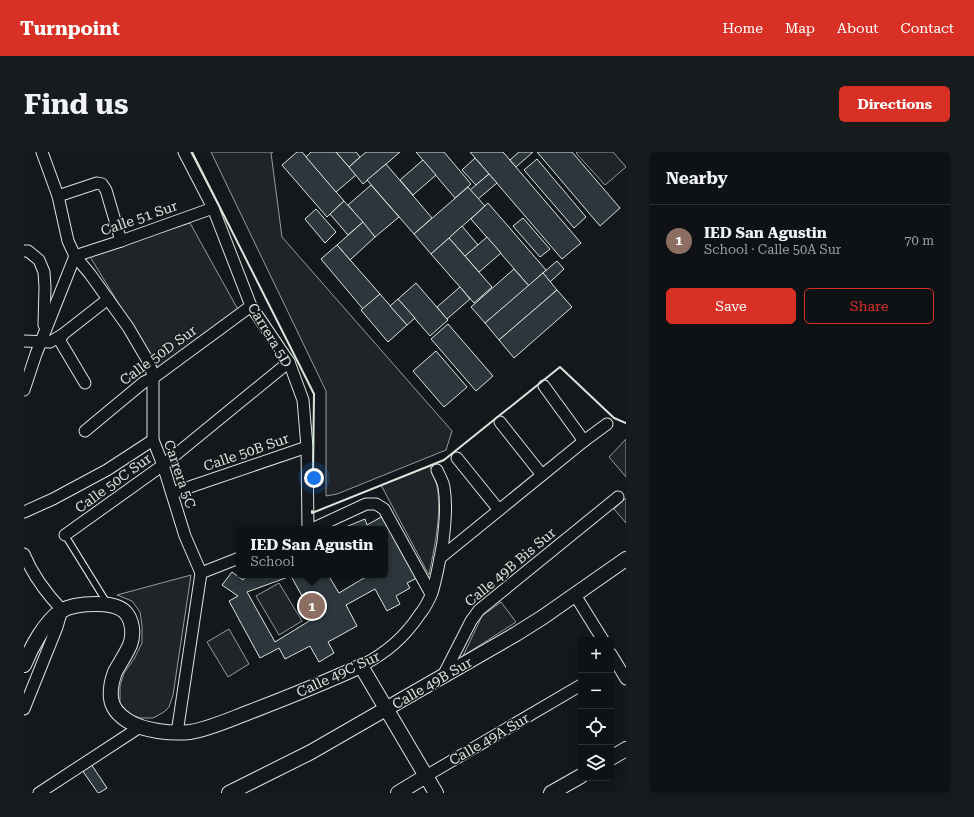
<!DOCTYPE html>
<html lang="en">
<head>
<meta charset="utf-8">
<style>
	body { margin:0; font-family:"Roboto Serif",serif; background:#181b1e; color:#f1f3f6 }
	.controls { position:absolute; right:12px; bottom:12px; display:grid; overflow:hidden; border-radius:6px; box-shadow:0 2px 6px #0003 }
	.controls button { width:36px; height:36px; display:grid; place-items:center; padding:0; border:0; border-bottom:1px solid #2f3234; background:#0f1215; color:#f1f3f6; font:20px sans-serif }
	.you { position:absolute; left:290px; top:326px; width:14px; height:14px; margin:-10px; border:3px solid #fff; border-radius:50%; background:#1a73e8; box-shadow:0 0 0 6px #1a73e833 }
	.badge { display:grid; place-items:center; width:26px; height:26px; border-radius:50%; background:#d93025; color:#fff; font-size:13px; font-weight:700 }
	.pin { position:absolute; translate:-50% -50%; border:2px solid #fff; box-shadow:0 1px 4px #0006 }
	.popup { position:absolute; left:212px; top:374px; width:152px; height:52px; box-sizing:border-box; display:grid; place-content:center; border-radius:6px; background:#0f1215; filter:drop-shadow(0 1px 3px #0005); font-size:13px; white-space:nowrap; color:#9b9ea0 }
	.popup b { font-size:15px; color:#f1f3f6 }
	.popup::after { content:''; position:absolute; left:50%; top:100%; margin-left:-8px; border:8px solid transparent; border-top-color:#0f1215 }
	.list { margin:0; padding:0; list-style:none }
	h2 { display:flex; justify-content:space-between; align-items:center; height:52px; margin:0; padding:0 16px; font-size:17px }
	h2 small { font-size:13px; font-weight:400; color:#9b9ea0 }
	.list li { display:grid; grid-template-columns:26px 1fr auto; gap:12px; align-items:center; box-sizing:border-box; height:72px; padding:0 16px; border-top:1px solid #2f3234 }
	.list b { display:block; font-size:15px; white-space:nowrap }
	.list p { margin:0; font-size:13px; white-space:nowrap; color:#9b9ea0 }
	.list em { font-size:13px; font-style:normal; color:#9b9ea0 }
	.actions { display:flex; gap:8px; padding:12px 16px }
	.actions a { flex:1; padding:9px 0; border:1px solid #d93025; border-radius:6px; text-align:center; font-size:14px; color:#d93025 }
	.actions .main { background:#d93025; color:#fff }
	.icon { flex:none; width:22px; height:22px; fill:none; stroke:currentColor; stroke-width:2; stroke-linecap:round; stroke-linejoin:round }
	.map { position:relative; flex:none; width:602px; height:641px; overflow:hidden; border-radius:6px }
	header { display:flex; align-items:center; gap:24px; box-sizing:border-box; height:56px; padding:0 20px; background:#d93025; color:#fff }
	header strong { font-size:19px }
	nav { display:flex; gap:22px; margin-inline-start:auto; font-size:14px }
	.intro { display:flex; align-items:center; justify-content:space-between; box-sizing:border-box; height:96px; padding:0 24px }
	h1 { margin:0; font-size:28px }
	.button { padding:10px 18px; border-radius:6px; background:#d93025; color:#fff; font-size:14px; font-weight:700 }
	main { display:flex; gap:24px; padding:0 24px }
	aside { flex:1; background:#0f1215; border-radius:6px; box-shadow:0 2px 6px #0003 }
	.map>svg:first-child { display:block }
	.green { fill:#202428; stroke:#939e99 }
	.building { fill:#2c363c; stroke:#d8e6dc; fill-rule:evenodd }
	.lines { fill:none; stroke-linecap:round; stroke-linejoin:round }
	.service-casing { stroke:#d8e6dc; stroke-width:8 }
	.minor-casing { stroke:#d8e6dc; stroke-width:13 }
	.tertiary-casing { stroke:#d8e6dc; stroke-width:16 }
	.service { stroke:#14181c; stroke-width:5.5 }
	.minor { stroke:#14181c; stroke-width:11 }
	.tertiary { stroke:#14181c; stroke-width:14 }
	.wall { stroke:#d8e6dc; stroke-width:2 }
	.labels { text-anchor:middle; stroke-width:3; stroke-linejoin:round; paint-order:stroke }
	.street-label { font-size:14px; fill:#d8e6dc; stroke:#14181c }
</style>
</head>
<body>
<header>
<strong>Turnpoint</strong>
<nav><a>Home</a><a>Map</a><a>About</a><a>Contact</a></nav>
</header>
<div class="intro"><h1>Find us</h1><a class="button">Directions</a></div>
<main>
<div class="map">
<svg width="602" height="641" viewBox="0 0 602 641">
	<rect width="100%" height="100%" fill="#14181c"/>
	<g class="green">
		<polygon points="187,0 249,0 247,1 258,85 428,279 422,298 313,342 302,344 302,239"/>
		<polygon points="553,0 589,0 602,15 581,33 552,1"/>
		<polygon points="166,71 217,163 137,221 65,103"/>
		<polygon points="602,287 602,325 585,305"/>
		<path d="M406,314C409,322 413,331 414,340C417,368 410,396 405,423L357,333Z"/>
		<polygon points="602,346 602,371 590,357"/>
		<polygon points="167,423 149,543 145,555 140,560 129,566 116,566 103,561 96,553 96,534 100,521 110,507 118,491 118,474 116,460 108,449 93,443"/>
		<polygon points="255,431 278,469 255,483 232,444"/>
		<polygon points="477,450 492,470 439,504 458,464"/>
		<polygon points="205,477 225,512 204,525 183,490"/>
	</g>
	<g class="building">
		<polygon points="273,0 278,0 320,49 303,65 258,13"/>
		<polygon points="287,0 312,0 332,23 312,40 282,5"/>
		<polygon points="312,0 332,0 336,5 325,15"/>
		<polygon points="342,0 376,0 339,32 325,15"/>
		<polygon points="392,0 420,0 447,32 431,46"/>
		<polygon points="446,0 479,0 557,91 538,107"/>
		<polygon points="495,0 509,0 492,15 486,8"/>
		<polygon points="513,0 548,0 596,56 576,74"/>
		<polygon points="451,6 465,22 452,33 438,18"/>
		<polygon points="513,7 562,65 550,76 500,18"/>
		<polygon points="399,8 412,23 389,43 376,28"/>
		<polygon points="362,12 408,66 390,82 343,28"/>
		<polygon points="465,22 473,31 454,47 446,38"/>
		<polygon points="347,33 375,65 351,85 324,53"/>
		<polygon points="444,35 461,54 407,102 390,82"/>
		<polygon points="320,49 339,70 324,83 306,62"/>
		<polygon points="464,51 522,118 505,134 447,67"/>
		<polygon points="292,57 312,80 301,91 281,67"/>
		<polygon points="499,66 526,97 516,105 489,74"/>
		<polygon points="339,70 351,85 326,108 313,93"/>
		<polygon points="438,74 454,93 441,104 425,86"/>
		<polygon points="463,85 477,101 455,120 441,104"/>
		<polygon points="425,86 468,135 450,151 407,102"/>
		<polygon points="313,93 356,142 339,157 297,107"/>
		<polygon points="533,109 540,117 526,130 519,121"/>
		<polygon points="490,117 505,134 461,171 447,155"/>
		<polygon points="519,121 533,138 475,188 461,171"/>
		<polygon points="392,131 424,168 406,184 374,147"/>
		<polygon points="436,135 446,147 423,167 413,155"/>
		<polygon points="533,138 548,155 490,206 475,188"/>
		<polygon points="356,142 383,173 364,190 337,158"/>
		<polygon points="374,147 391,166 383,173 366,154"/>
		<polygon points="424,172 469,224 452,239 407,187"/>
		<polygon points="412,199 443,235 420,255 389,219"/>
		<path d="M359,364L393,426L383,431L386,436L372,444L376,452L363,459L351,437L322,453L333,474L304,490L310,501L295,510L286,494L261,507L255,496L236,506L205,449L214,444L198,433L208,420L219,428L221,425L220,423H304L315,441L345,423H361V377H317L341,367L343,373ZM267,424L290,466L251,490L223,440Z"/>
		<polygon points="67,612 83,636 75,641 74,641 58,618"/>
	</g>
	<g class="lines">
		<g class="service-casing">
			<polyline id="service" points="41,383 83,451"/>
		</g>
		<g class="minor-casing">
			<g id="minor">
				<polyline points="18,0 34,44 44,89 51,104 66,122 104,175 124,209 128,220 129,226 129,288 139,313 161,384 177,421 153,581"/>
				<polyline points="160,0 189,56 227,154 265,210 279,248 283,295 284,377"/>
				<polyline points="34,44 73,31 78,32 82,38 97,89"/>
				<polyline points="0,99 4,99 15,108 20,120 21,135 20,173"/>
				<polyline points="38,183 36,189 61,231"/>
				<polyline points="0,189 26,190 38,183 84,147"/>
				<polyline points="520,234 560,289"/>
				<polyline points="0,238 12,202 51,104 97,89 189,56"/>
				<polyline points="476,270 518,323"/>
				<polyline points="61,279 85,259 120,230 129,226 227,154"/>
				<polyline points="433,306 475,358"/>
				<polyline points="148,341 283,295"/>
				<polyline points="0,360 29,347 83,318 129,288"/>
				<polyline points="288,377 342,352 352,352 360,357 407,442"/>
				<polyline points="41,383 139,313 265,210"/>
				<path d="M0,402C9,424 22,441 38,458L33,475L0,557"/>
				<polyline points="416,406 560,289 583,272"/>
				<polyline points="177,421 215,406"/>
				<polyline points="551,443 579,488"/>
				<polyline points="587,502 602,527"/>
				<path d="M337,514C362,501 380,486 396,462C401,456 405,448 408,441C413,424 416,407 419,390C421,372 423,353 420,335C419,329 415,323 413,318"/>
				<polyline points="419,524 447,469 455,458 594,345"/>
				<polyline points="402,624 557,533"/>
				<polyline points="15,641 116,575"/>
			</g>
		</g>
		<g class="tertiary-casing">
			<g id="tertiary">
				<path d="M0,513C7,496 21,469 37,459C47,453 60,452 72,452C81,452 93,453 100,459C109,467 110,483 106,493C102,502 96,511 91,520C88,528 86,537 87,546C88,556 96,564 104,569C120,579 147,582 166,580C185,577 205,568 223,561C262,546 300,531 337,514L412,641"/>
				<polyline points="587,606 602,597"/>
				<polyline points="205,641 287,600 492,482 519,465 602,407"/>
				<polyline points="374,641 402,624"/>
				<polyline points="527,641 557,624"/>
			</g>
		</g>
		<use href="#service" class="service"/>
		<use href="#minor" class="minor"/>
		<use href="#tertiary" class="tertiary"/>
		<g class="wall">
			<polyline points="168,0 290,242 289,323"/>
			<polyline points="288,359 288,361 420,308 536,215 590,266 602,271"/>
		</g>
	</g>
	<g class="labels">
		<g class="street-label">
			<text transform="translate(115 66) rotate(-19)" y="5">Calle 51 Sur</text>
			<text transform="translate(246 183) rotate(59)" y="5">Carrera 5D</text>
			<text transform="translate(134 203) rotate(-36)" y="5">Calle 50D Sur</text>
			<text transform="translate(222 300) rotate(-19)" y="5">Calle 50B Sur</text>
			<text transform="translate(156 322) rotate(71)" y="5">Carrera 5C</text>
			<text transform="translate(89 331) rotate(-36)" y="5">Calle 50C Sur</text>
			<text transform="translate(486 415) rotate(-40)" y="5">Calle 49B Bis Sur</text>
			<text transform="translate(314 522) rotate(-25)" y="5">Calle 49C Sur</text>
			<text transform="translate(408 531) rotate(-30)" y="5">Calle 49B Sur</text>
			<text transform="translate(465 587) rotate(-30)" y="5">Calle 49A Sur</text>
		</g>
	</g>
</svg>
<div class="controls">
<button>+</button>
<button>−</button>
<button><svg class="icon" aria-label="locate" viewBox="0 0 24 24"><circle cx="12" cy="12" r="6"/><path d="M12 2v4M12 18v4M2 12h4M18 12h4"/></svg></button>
<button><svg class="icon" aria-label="layers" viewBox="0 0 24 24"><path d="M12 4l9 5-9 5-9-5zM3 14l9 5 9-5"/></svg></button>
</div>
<div class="you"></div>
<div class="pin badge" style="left:288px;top:454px;background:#8d6e63">1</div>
<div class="popup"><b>IED San Agustin</b>School</div>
</div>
<aside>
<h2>Nearby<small></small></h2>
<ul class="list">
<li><span class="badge" style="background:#8d6e63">1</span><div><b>IED San Agustin</b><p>School · Calle 50A Sur</p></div><em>70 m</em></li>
</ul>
<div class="actions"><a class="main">Save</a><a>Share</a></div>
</aside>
</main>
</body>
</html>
